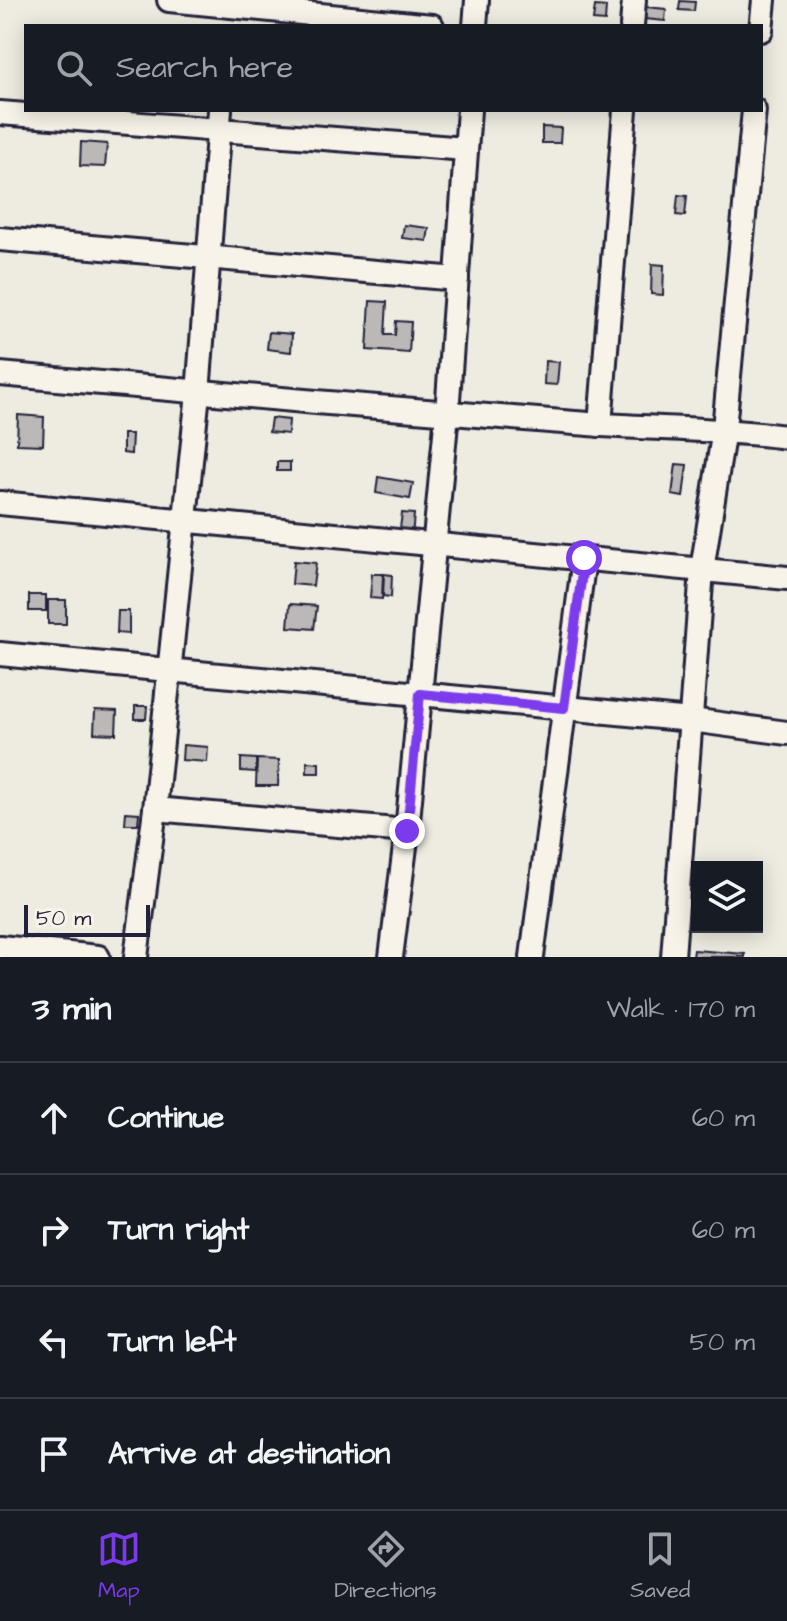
<!DOCTYPE html>
<html lang="en">
<head>
<meta charset="utf-8">
<style>
	body { margin:0; font-family:"Architects Daughter",sans-serif; background:#20242c; color:#f1f3f6 }
	.controls { position:absolute; right:24px; bottom:24px; display:grid; overflow:hidden; border-radius:0px; box-shadow:0 4px 20px #0003 }
	.controls button { width:72px; height:72px; display:grid; place-items:center; padding:0; border:0; border-bottom:2px solid #363941; background:#171b24; color:#f1f3f6; font:40px sans-serif }
	.scale { position:absolute; left:24px; bottom:20px; width:126px; box-sizing:border-box; padding-left:8px; border:4px solid #22223b; border-top:0; font-size:22px; line-height:28px; white-space:nowrap; color:#22223b; -webkit-text-stroke:6px #f7f3e8; paint-order:stroke }
	.stop { position:absolute; width:24px; height:24px; margin:-18px; border:6px solid #7c3aed; border-radius:50%; background:#fff }
	.stop.end { background:#7c3aed; border-color:#fff; box-shadow:0 2px 8px #0008 }
	.list { margin:0; padding:0; list-style:none }
	h2 { display:flex; justify-content:space-between; align-items:center; height:104px; margin:0; padding:0 32px; font-size:34px }
	h2 small { font-size:26px; font-weight:400; color:#9ea1a6 }
	.list li { display:grid; grid-template-columns:52px 1fr auto; gap:24px; align-items:center; box-sizing:border-box; height:112px; padding:0 32px; border-top:2px solid #363941 }
	.list b { display:block; font-size:30px; white-space:nowrap }
	.list em { font-size:26px; font-style:normal; color:#9ea1a6 }
	.icon { flex:none; width:44px; height:44px; fill:none; stroke:currentColor; stroke-width:2; stroke-linecap:round; stroke-linejoin:round }
	.map { position:relative; flex:none; width:787px; height:957px; overflow:hidden }
	.search { position:absolute; background:#171b24; box-shadow:0 4px 20px #0003; left:24px; right:24px; top:24px; height:88px; display:flex; align-items:center; gap:20px; box-sizing:border-box; padding:0 28px; border-radius:0px; color:#9ea1a6; font-size:30px }
	.sheet { height:552px; background:#171b24 }
	nav { display:flex; justify-content:space-around; align-items:center; box-sizing:border-box; height:112px; border-top:2px solid #363941; background:#171b24; font-size:22px; color:#9ea1a6 }
	nav a { display:grid; justify-items:center; gap:4px }
	nav .on { color:#7c3aed }
	.map>svg:first-child { display:block }
	.building { fill:#bbb8b7; stroke:#22223b; stroke-width:2 }
	.lines { fill:none; stroke-linecap:round; stroke-linejoin:round }
	.minor-casing { stroke:#22223b; stroke-width:28 }
	.minor { stroke:#f7f3e8; stroke-width:22 }
	.route { stroke:#7c3aed; stroke-width:10 }
</style>
</head>
<body>
<div class="map">
<svg width="787" height="957" viewBox="0 0 787 957">
	<rect width="100%" height="100%" fill="#eeebe1"/>
	<filter id="ink" filterUnits="userSpaceOnUse"><feTurbulence type="fractalNoise" baseFrequency=".0125" numOctaves="2"/><feDisplacementMap in="SourceGraphic" scale="16" xChannelSelector="R" yChannelSelector="G"/><feConvolveMatrix kernelMatrix="1 2 1 2 8 2 1 2 1" color-interpolation-filters="sRGB"/></filter>
	<g filter="url(#ink)">
		<g class="building">
			<polygon points="680,1 695,2 694,11 679,10"/>
			<polygon points="595,6 606,7 605,21 593,20"/>
			<polygon points="646,7 666,9 665,21 645,19"/>
			<polygon points="542,127 561,128 560,143 542,143"/>
			<polygon points="81,142 107,144 105,167 80,166"/>
			<polygon points="678,195 687,196 685,216 676,215"/>
			<polygon points="404,225 429,228 427,241 402,238"/>
			<polygon points="652,264 664,265 663,295 651,294"/>
			<polygon points="370,301 387,302 385,335 395,335 396,321 411,322 409,353 367,350"/>
			<polygon points="269,332 292,334 291,352 267,349"/>
			<polygon points="545,361 559,362 557,385 544,384"/>
			<polygon points="18,415 44,417 43,445 17,444"/>
			<polygon points="271,418 289,420 288,434 269,432"/>
			<polygon points="123,434 132,434 131,454 123,453"/>
			<rect x="277" y="462" width="13" height="9"/>
			<polygon points="676,464 687,465 683,497 672,495"/>
			<polygon points="378,477 413,483 410,499 376,493"/>
			<polygon points="402,513 414,514 412,537 399,536"/>
			<polygon points="294,561 316,563 313,586 292,584"/>
			<polygon points="372,574 383,574 382,599 370,598"/>
			<polygon points="384,574 392,575 391,597 383,596"/>
			<rect x="29" y="595" width="17" height="16"/>
			<rect x="48" y="600" width="18" height="24"/>
			<polygon points="290,604 317,606 314,629 288,627"/>
			<polygon points="118,611 129,611 129,634 117,633"/>
			<polygon points="135,706 147,706 146,719 135,719"/>
			<polygon points="95,710 117,711 116,734 94,733"/>
			<polygon points="183,745 208,747 207,762 182,760"/>
			<polygon points="241,758 256,759 256,772 241,771"/>
			<polygon points="257,759 279,760 278,786 256,786"/>
			<polygon points="307,762 319,763 319,773 307,773"/>
			<polygon points="126,812 139,813 138,824 125,824"/>
			<polygon points="694,950 745,954 745,957 693,957"/>
		</g>
		<g class="lines">
			<g class="minor-casing">
				<g id="minor">
					<polyline points="169,0 432,26"/>
					<polyline points="475,26 477,0"/>
					<polyline points="632,26 634,0"/>
					<polyline points="761,30 764,0"/>
					<polyline points="0,113 466,149"/>
					<polyline points="0,239 457,279"/>
					<path d="M0,374C192,392 383,408 575,423C646,429 716,428 787,437"/>
					<polyline points="600,425 625,110"/>
					<polyline points="0,503 787,578"/>
					<polyline points="0,654 691,720 787,733"/>
					<polyline points="155,809 407,831 391,957"/>
					<polyline points="407,831 447,413 469,110"/>
					<polyline points="0,947 98,957"/>
					<polyline points="136,957 155,809 198,393 220,110"/>
					<polyline points="532,957 584,558"/>
					<polyline points="673,957 702,570 724,429 754,110"/>
				</g>
			</g>
			<use href="#minor" class="minor"/>
		</g>
	</g>
	<g class="lines" filter="url(#ink)">
		<polyline class="route" points="407,831 420,694 564,708 584,558"/>
	</g>
</svg>
<div class="controls">
<button><svg class="icon" aria-label="layers" viewBox="0 0 24 24"><path d="M12 4l9 5-9 5-9-5zM3 14l9 5 9-5"/></svg></button>
</div>
<div class="scale">50 m</div>
<div class="stop" style="left:584px;top:558px"></div>
<div class="stop end" style="left:407px;top:831px"></div>
<div class="search"><svg class="icon" aria-label="search" viewBox="0 0 24 24"><circle cx="10" cy="10" r="6"/><path d="M15 15l6 6"/></svg>Search here</div>
</div>
<section class="sheet">
<h2>3 min<small>Walk · 170 m</small></h2>
<ul class="list">
<li><svg class="icon" aria-label="ahead" viewBox="0 0 24 24"><path d="M12 20V5M6 11l6-6 6 6"/></svg><div><b>Continue</b></div><em>60 m</em></li>
<li><svg class="icon" aria-label="right" viewBox="0 0 24 24"><path d="M7 20v-9h11M14 6l5 5-5 5"/></svg><div><b>Turn right</b></div><em>60 m</em></li>
<li><svg class="icon" aria-label="left" viewBox="0 0 24 24"><path d="M17 20v-9H6M10 6l-5 5 5 5"/></svg><div><b>Turn left</b></div><em>50 m</em></li>
<li><svg class="icon" aria-label="arrive" viewBox="0 0 24 24"><path d="M6 21V4h12l-3 4 3 4H6"/></svg><div><b>Arrive at destination</b></div></li>
</ul>
</section>
<nav>
<a class="on"><svg class="icon" aria-label="map" viewBox="0 0 24 24"><path d="M3 6l6-2 6 2 6-2v14l-6 2-6-2-6 2zM9 4v14M15 6v14"/></svg>Map</a>
<a><svg class="icon" aria-label="directions" viewBox="0 0 24 24"><path d="M12 3l9 9-9 9-9-9zM9 14v-3h6M13 9l2 2-2 2"/></svg>Directions</a>
<a><svg class="icon" aria-label="saved" viewBox="0 0 24 24"><path d="M7 4h10v16l-5-4-5 4z"/></svg>Saved</a>
</nav>
</body>
</html>
